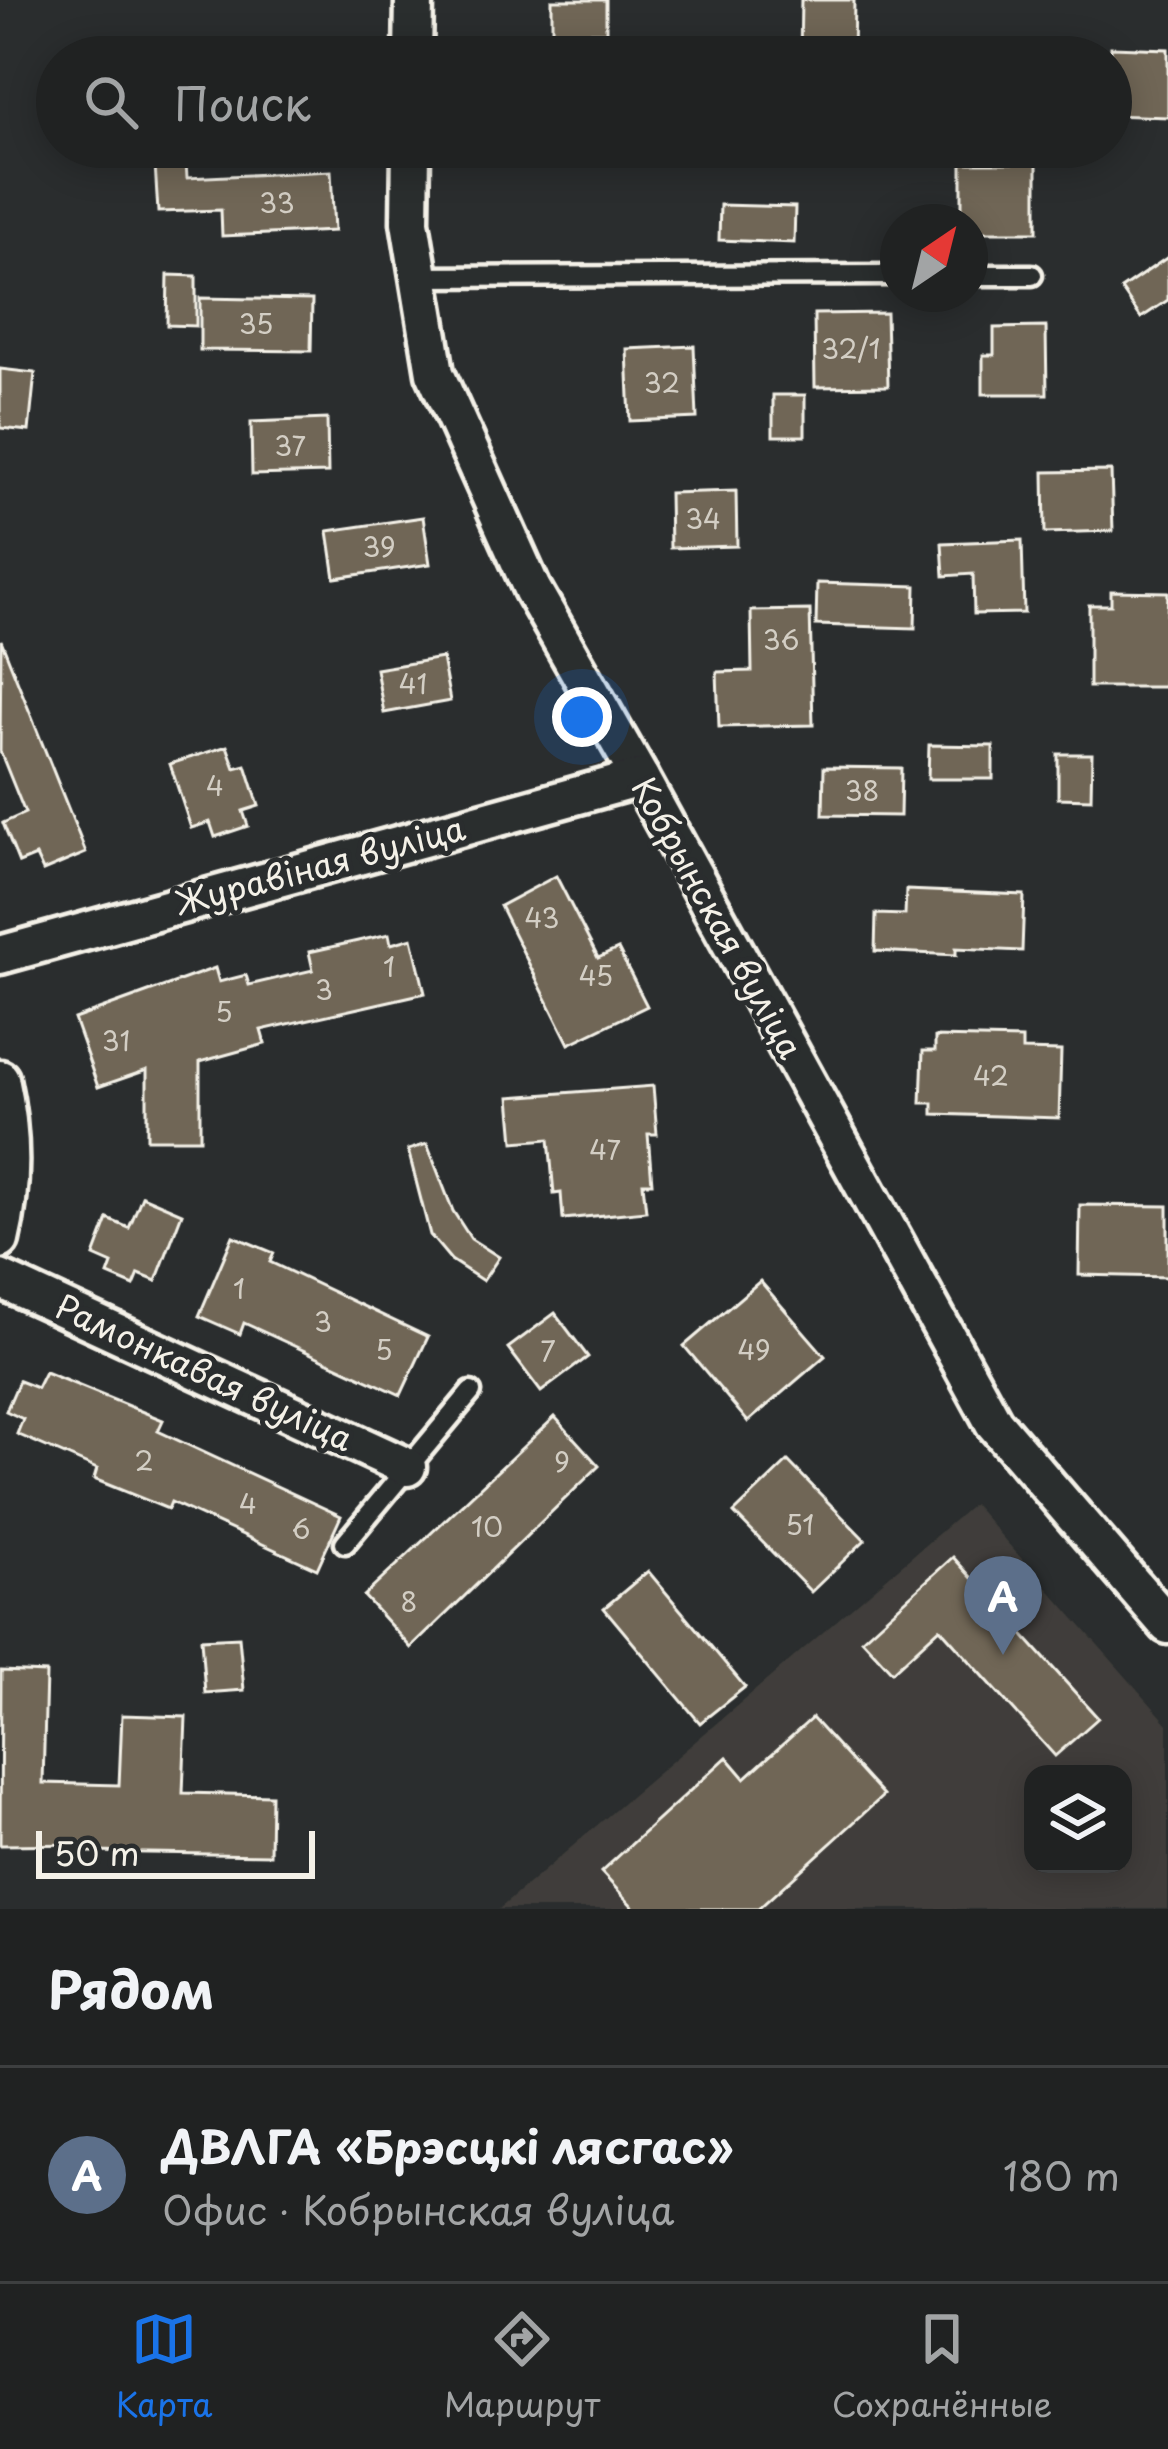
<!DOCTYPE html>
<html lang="ru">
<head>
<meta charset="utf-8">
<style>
	body { margin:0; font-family:"Playpen Sans",sans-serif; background:#2d2f2f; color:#f1f3f6 }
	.controls { position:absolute; right:36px; bottom:36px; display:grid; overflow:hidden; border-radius:24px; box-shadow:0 6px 30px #0003 }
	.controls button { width:108px; height:108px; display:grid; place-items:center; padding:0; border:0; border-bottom:3px solid #3d3f40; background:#202222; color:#f1f3f6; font:60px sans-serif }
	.compass { position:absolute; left:880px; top:204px; width:108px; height:108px; border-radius:50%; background:#202222; box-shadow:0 6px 30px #0003; rotate:35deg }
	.scale { position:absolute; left:36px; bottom:30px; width:279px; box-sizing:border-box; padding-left:12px; border:6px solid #f4f1e8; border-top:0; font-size:33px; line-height:42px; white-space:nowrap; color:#f4f1e8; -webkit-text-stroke:9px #2a2d2e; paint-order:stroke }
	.you { position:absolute; left:582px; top:717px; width:42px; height:42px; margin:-30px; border:9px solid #fff; border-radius:50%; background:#1a73e8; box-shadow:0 0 0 18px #1a73e833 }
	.badge { display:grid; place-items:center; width:78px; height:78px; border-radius:50%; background:#1a73e8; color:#fff; font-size:39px; font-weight:700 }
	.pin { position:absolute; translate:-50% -99px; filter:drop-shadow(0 3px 6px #0008) }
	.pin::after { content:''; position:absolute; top:63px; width:42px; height:36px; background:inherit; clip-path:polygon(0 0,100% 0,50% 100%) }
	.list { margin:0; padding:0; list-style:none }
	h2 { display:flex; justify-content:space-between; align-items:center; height:156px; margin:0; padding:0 48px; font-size:51px }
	h2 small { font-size:39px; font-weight:400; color:#a2a4a5 }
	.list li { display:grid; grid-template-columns:78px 1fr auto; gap:36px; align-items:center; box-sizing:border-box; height:216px; padding:0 48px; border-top:3px solid #3d3f40 }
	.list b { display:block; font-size:45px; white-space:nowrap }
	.list p { margin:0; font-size:39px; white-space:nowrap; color:#a2a4a5 }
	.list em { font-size:39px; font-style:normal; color:#a2a4a5 }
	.icon { flex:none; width:66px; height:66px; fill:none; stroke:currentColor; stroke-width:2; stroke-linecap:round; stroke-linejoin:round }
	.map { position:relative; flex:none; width:1168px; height:1909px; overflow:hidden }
	.search { position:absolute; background:#202222; box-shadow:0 6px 30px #0003; left:36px; right:36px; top:36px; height:132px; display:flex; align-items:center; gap:30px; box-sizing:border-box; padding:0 42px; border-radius:66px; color:#a2a4a5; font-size:45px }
	.sheet { height:372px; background:#202222 }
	nav { display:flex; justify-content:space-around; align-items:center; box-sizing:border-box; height:168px; border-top:3px solid #3d3f40; background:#202222; font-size:33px; color:#a2a4a5 }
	nav a { display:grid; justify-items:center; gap:6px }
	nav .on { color:#1a73e8 }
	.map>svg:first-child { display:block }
	.built { fill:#3f3e3a; fill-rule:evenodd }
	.building { fill:#6f6657; stroke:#f4f1e8; stroke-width:3 }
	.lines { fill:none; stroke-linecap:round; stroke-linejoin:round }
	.lane-casing { stroke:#f4f1e8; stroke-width:27 }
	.street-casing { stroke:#f4f1e8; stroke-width:45 }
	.lane { stroke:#2a2d2e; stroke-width:18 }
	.street { stroke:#2a2d2e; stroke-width:36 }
	.labels { text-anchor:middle; stroke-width:10; stroke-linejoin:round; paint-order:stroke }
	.number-label { font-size:27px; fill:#d3cec4 }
	.street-label { font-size:33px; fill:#f4f1e8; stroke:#2a2d2e }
</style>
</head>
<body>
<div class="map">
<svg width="1168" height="1909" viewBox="0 0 1168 1909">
	<rect width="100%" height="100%" fill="#2a2d2e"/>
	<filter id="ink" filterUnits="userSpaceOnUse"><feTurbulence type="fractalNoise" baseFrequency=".00833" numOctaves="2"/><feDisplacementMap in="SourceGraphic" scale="24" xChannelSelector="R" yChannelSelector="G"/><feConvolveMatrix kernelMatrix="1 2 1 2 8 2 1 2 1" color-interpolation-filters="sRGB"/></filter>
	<g filter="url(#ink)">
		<path class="built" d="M973,1504L1168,1724V1909H499ZM1033,1774H1123V1864H1033Z"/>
		<g class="building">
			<rect x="552" y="0" width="54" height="32"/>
			<polygon points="801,0 854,0 853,57 800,57"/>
			<polygon points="1111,47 1168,49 1168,117 1111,115"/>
			<polygon points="186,163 187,178 331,171 334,231 222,236 221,210 158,212 155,164"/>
			<polygon points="962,163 1037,163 1037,232 970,232 970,222 962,222"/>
			<polygon points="720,205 795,207 794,243 719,240"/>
			<polygon points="1168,257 1168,300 1141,318 1121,289"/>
			<polygon points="168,275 196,276 196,326 167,325"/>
			<polygon points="200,298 312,300 311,351 200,350"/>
			<polygon points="886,313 888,386 815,387 814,314"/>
			<polygon points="1046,327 1047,394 983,394 983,355 994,355 994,328"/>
			<polygon points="694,346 697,418 630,421 627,349"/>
			<polygon points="0,369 35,373 29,431 0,428"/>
			<rect x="773" y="395" width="32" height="41"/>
			<polygon points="327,419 328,473 252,475 251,422"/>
			<polygon points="1111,471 1113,531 1045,533 1044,472"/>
			<polygon points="736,491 737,546 670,548 669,493"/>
			<polygon points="423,517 430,564 335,578 328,531"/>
			<polygon points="1022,540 1024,613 974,614 973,574 944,576 942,543"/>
			<polygon points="817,583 916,586 915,628 816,625"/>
			<polygon points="1111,591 1168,592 1164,687 1089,687 1089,605 1111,605"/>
			<polygon points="810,610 813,725 719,727 717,672 752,671 751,611"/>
			<polygon points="1,640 86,853 43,871 36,856 19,863 3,823 25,813 0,751"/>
			<polygon points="442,658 450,701 384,713 376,669"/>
			<polygon points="929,745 993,746 993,779 928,779"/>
			<polygon points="227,746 235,768 246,765 259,806 243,811 248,826 215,837 210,822 191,828 170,764"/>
			<polygon points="1058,754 1092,754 1091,799 1058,798"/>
			<polygon points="824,767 901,768 900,816 823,815"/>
			<polygon points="556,876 598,958 618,949 647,1006 569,1044 500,906"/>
			<polygon points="906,890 1024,895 1022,951 956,948 956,955 875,951 876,914 905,915"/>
			<polygon points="389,934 391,944 412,938 425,993 261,1030 265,1044 200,1062 200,1139 147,1139 147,1070 98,1087 74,1019 215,968 219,982 246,975 249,985 313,970 309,952"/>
			<polygon points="935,1037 1022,1039 1022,1050 1061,1051 1059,1118 933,1114 933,1103 921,1103 923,1051 935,1051"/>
			<polygon points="653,1086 657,1134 648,1134 652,1183 643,1183 646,1211 563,1219 561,1193 554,1194 549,1139 514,1142 510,1097"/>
			<polygon points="427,1144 453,1211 471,1239 499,1257 483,1281 451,1260 430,1235 408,1150"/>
			<polygon points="142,1196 182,1213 156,1281 139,1274 134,1286 108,1275 112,1264 94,1256 108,1219 129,1228"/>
			<polygon points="1080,1205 1168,1206 1168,1277 1079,1275"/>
			<polygon points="233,1236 274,1253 270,1262 428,1337 401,1395 244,1323 240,1334 199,1316"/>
			<polygon points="760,1281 825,1356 748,1422 684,1346"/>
			<polygon points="555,1313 588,1357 541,1392 508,1348"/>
			<polygon points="45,1372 163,1420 158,1431 341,1516 317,1569 171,1502 168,1509 94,1479 97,1469 17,1434 23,1419 6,1411 19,1381 37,1388"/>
			<polygon points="555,1417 599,1466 411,1648 364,1596"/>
			<polygon points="788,1461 865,1540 811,1592 734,1513"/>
			<polygon points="953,1557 1098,1718 1055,1756 940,1628 892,1672 862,1639"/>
			<polygon points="648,1571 745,1687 700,1723 604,1608"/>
			<polygon points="239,1637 244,1690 205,1693 201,1639"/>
			<polygon points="1,1671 46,1673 43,1783 119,1785 122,1715 186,1717 183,1793 271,1795 270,1855 89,1852 89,1844 0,1845"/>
			<polygon points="812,1718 883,1796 758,1909 635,1909 601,1872 727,1757 745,1778"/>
		</g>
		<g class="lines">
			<g class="lane-casing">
				<g id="lane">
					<polyline points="970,275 1032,275"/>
					<polyline points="416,277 898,275"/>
					<polyline points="345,1543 471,1392"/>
				</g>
			</g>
			<g class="street-casing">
				<g id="street">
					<polyline points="413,57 414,0"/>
					<polyline points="411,147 410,222 435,373 532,589 640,778 994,1423 1168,1625"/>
					<polyline points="0,955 640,778"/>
					<path d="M0,1079C12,1133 13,1186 0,1240"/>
					<polyline points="0,1279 407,1467"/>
				</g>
			</g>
			<use href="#lane" class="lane"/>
			<use href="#street" class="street"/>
		</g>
	</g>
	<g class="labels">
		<g class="number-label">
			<text x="277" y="213">33</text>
			<text x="256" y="334">35</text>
			<text x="851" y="359">32/1</text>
			<text x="662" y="393">32</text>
			<text x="290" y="456">37</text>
			<text x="703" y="529">34</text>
			<text x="379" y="557">39</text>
			<text x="781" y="650">36</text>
			<text x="413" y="694">41</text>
			<text x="215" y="796">4</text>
			<text x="862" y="801">38</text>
			<text x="542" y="928">43</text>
			<text x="389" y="977">1</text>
			<text x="596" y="986">45</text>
			<text x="324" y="1000">3</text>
			<text x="224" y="1022">5</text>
			<text x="116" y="1051">31</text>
			<text x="991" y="1086">42</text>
			<text x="605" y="1160">47</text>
			<text x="239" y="1299">1</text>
			<text x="323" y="1332">3</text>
			<text x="384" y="1360">5</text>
			<text x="754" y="1360">49</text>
			<text x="548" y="1362">7</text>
			<text x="144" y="1471">2</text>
			<text x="562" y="1472">9</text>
			<text x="248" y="1514">4</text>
			<text x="800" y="1535">51</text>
			<text x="487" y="1537">10</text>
			<text x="301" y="1539">6</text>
			<text x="409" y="1612">8</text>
		</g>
		<g class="street-label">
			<text transform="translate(320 866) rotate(-15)" y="12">Журавіная вуліца</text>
			<text transform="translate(717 918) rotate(61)" y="12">Кобрынская вуліца</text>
			<text transform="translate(204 1373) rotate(25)" y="12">Рамонкавая вуліца</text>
		</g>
	</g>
</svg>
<div class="controls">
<button><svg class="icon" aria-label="layers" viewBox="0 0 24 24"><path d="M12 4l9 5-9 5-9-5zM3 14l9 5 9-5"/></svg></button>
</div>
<svg class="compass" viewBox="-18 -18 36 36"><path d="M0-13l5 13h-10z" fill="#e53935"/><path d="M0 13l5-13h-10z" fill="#a2a4a5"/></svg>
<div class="scale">50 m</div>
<div class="you"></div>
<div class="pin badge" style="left:1003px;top:1655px;background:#5c6f8a">A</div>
<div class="search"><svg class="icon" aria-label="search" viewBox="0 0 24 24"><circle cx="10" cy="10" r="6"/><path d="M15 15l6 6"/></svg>Поиск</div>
</div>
<section class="sheet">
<h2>Рядом<small></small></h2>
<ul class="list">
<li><span class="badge" style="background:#5c6f8a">A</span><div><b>ДВЛГА «Брэсцкі лясгас»</b><p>Офис · Кобрынская вуліца</p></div><em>180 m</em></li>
</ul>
</section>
<nav>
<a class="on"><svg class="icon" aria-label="map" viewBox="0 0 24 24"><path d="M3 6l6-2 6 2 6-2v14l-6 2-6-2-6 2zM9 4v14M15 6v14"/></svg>Карта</a>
<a><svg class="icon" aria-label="directions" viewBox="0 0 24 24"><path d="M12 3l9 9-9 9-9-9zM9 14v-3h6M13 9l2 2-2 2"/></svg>Маршрут</a>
<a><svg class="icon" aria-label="saved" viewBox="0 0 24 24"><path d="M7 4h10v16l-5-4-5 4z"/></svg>Сохранённые</a>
</nav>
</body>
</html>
